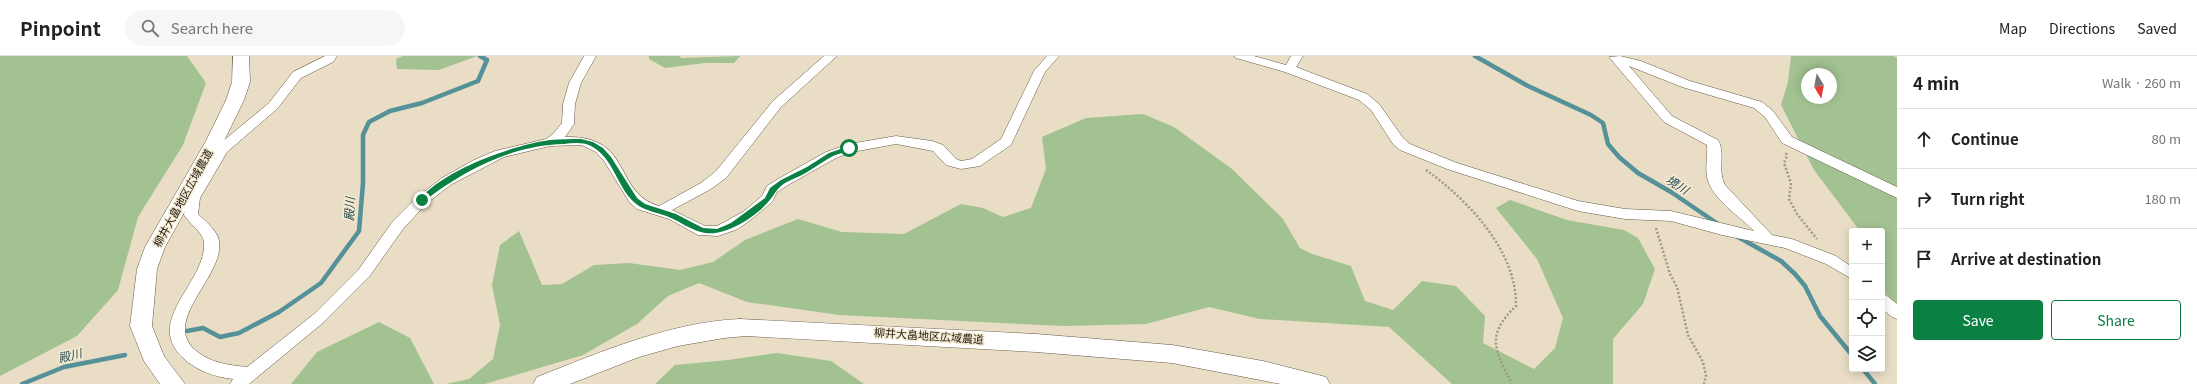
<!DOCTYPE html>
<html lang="en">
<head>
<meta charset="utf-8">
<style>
	body { margin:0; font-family:Georgia,"Noto Sans JP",serif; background:#f6f6f6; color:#222 }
	.controls { position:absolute; right:12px; bottom:12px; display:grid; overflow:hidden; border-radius:4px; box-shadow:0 2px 10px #0003 }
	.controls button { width:36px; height:36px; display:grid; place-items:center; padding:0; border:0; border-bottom:1px solid #e0e0e0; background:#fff; color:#222; font:20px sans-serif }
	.compass { position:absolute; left:1801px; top:12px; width:36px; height:36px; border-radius:50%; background:#fff; box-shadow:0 2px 10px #0003; rotate:170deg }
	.stop { position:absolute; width:12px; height:12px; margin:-9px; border:3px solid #0b8043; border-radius:50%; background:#fff }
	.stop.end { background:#0b8043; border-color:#fff; box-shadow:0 1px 4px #0008 }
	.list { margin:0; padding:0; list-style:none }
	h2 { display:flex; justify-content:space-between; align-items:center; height:52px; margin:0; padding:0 16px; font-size:17px }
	h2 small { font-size:13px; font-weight:400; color:#767676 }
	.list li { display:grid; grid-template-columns:26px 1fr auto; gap:12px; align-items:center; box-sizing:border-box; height:60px; padding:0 16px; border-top:1px solid #e0e0e0 }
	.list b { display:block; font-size:15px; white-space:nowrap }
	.list em { font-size:13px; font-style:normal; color:#767676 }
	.actions { display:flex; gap:8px; padding:12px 16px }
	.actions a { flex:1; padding:9px 0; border:1px solid #0b8043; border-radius:4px; text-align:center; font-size:14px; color:#0b8043 }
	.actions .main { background:#0b8043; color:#fff }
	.icon { flex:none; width:22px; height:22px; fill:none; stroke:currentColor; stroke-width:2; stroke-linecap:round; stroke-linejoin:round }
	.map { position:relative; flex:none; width:1897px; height:328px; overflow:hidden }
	header { display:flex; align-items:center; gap:24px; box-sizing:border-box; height:56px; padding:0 20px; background:#fff; border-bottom:1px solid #e0e0e0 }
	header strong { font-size:19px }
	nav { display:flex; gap:22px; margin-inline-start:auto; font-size:14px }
	.search { width:280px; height:36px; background:#f6f6f6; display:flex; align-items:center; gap:10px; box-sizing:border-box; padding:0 14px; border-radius:22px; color:#767676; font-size:15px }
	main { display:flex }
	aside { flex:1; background:#fff }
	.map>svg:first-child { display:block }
	.green { fill:#a2c291; fill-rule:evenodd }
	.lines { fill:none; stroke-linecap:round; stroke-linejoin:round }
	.stream { stroke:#549199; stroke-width:4.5 }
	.street-casing { stroke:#645a45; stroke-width:1 }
	.secondary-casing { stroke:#645a45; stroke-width:1 }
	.path { stroke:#a09784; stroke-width:2.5; stroke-dasharray:2 2; stroke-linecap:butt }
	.street { fill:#fff; fill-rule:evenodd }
	.secondary { fill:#fff; fill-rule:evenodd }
	.route { fill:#0b8043 }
	.labels { text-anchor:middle; stroke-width:3; stroke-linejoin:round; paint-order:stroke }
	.street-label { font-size:11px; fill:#242017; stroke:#f6ead2 }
	.water-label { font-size:12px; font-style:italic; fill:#264e55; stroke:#f6ead2 }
</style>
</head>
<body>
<header>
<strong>Pinpoint</strong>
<div class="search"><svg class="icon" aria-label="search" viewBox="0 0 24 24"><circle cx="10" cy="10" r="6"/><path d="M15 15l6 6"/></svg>Search here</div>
<nav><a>Map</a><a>Directions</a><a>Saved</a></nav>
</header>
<main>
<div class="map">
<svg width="1897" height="328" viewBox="0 0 1897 328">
	<rect width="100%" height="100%" fill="#e9ddc5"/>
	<g class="green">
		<polygon points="0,0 187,0 206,27 183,89 138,161 118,234 77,280 0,320"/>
		<polygon points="403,0 477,0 439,14 397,13 396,3"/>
		<polygon points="649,0 680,0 681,2 740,0 734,7 705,7 665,12 649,3"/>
		<path d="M1791,0H1894L1897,2V249L1882,234V175H1860L1814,114L1781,49L1788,26ZM1807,18H1831V42H1807Z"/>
		<polygon points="1143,58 1174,71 1232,113 1283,163 1300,192 1312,198 1351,210 1365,245 1393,254 1422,225 1456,230 1485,260 1483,287 1534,313 1555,292 1563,262 1537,203 1496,152 1510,144 1567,164 1624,174 1638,182 1655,213 1643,248 1613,283 1613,328 1452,328 1389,271 1260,263 1209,251 1146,268 1064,270 839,259 747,246 699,227 668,240 637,268 583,299 485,328 446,328 469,323 493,303 500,269 492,229 500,189 519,175 542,229 562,228 594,209 629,207 680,214 713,206 745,184 798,163 842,176 904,178 961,148 983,152 1003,161 1031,152 1046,113 1042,81 1086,62"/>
		<polygon points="379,266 410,282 434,328 291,328 317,296"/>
		<polygon points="777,297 831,305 864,328 655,328 675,309 728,304"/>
	</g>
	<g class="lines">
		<g class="stream">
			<polyline points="1475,0 1528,30 1591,59 1603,67 1608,88 1619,101 1638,117 1671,136 1718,168"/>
			<polyline points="1738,181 1781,205 1795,218 1805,230 1820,260 1852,299"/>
			<polyline points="187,275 203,272 220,281 239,277 279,256 321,227 359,175 363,127 363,79 369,66 390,55 422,47 478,25 487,4 480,0"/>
			<polyline points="1863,313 1875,328"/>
			<polyline points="22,328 64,311 125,299"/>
		</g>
		<g class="street-casing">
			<g id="street">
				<path d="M325,0H337L333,6L301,22L277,53L227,96L200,142L198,158C204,164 215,173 218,181C230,216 161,262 194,293C210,307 227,309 247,311L314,258L359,213L393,165L417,141L442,122L474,104L495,95L546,83L553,78L562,67L563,48L569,27L584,0H596L581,27L575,48L574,68L565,81C634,79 612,136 659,150L701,127L716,115L773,45L824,0H837L781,51L726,122L711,133L672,154L705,170H717L743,156L762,140L767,130L778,123L826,96L849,88L896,80L932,85L943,89L956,103L961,105L972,103L1001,83L1034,15L1047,0H1059L1045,16L1011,89L980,110L961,113L946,109L933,95L896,88L852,96L836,102L788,129L777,136L772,146L753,162L738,173L718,180L698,179L669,163L637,153L630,147L604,105L596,96L586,91L581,89L550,90L504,101L452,128L427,147L403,173L369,221L324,266L249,328H230L233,323C215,321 197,315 183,302C143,264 207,226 204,186C203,177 189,167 184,159L186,142L217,90L269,47L293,16Z"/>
				<path d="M1234,0H1254L1286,9L1291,0H1303L1296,11L1367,38L1379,48L1403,82L1410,88L1457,107L1578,145L1625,153L1671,155L1754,175C1739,159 1712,144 1707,121C1705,110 1708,100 1707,89L1664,66L1609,1L1620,0L1641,5L1690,25L1762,46L1773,55L1792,81L1897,131V142L1782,87L1765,61L1754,52L1682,31L1629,10L1672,60L1718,84C1726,97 1717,115 1725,129L1772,179L1792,183L1836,200L1852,211V223L1826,208L1785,192L1722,179L1671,165L1625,163L1578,155L1447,113L1400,94L1393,88L1371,54L1359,44L1285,16L1236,2Z"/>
				<polygon points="1882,238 1887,240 1897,248 1897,263 1892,261 1882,253"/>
			</g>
		</g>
		<g class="secondary-casing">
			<g id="secondary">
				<polygon points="233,0 249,0 250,26 244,44 224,85 165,191 157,213 152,270 164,300 185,328 160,328 144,305 130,270 137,213 145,191 206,85 226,44 232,26"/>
				<path d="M740,263L1036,278L1172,289L1263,305L1326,321L1330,328H1281L1172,307L1036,296L746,280L724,282L678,290L639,301L570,328H533L537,321C601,296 670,266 740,263Z"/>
			</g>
		</g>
		<g class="path">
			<polyline points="1786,97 1787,100 1784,107 1791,127 1789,143 1797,158 1817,183"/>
			<path d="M1426,114C1468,144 1517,195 1516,250C1485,280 1495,294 1512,328"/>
			<polyline points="1656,172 1670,218 1677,231 1688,279 1703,306 1706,320 1704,328"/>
		</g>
		<use href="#street" class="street"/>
		<use href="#secondary" class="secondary"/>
	</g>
	<path class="route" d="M581,83L593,86L603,92L611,101L637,142L645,148L676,158L703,172L717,173L731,167L765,142L770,132L781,124L807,111L829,97L849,90L852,92C847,97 839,97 833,100C825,104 819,109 812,113C804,119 794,122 785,127C777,132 775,138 769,145C756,161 722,183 701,176C689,173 681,166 671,162C659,156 645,156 635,147C617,132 614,102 591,90C583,86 573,87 564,88C512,89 465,114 424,145L419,144C443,114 513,89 550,84C560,83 571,83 581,83Z"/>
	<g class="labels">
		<g class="street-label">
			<text transform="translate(183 142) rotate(-61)" y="4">柳井大畠地区広域農道</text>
			<text transform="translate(929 280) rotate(4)" y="4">柳井大畠地区広域農道</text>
		</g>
		<g class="water-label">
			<text transform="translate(1677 129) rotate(32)" y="4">境川</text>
			<text transform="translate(350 153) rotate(-88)" y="4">殿川</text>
			<text transform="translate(70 300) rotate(-14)" y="4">殿川</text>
		</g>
	</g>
</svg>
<div class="controls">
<button>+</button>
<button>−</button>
<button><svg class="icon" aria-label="locate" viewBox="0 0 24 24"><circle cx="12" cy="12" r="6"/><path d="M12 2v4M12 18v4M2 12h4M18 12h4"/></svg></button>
<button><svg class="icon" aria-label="layers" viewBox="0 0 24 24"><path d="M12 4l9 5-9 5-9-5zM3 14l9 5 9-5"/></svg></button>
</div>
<svg class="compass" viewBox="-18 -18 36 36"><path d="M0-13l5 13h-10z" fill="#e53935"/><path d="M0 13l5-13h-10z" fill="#767676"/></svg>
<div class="stop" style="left:849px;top:92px"></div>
<div class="stop end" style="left:422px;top:144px"></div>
</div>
<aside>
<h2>4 min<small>Walk · 260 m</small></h2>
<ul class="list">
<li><svg class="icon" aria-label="ahead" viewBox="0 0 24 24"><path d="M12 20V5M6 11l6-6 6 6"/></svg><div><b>Continue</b></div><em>80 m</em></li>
<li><svg class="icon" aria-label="right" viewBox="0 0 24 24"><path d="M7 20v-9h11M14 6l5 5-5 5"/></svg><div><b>Turn right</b></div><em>180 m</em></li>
<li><svg class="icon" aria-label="arrive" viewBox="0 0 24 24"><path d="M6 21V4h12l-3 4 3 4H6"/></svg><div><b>Arrive at destination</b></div></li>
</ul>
<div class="actions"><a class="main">Save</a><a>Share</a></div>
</aside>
</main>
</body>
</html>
